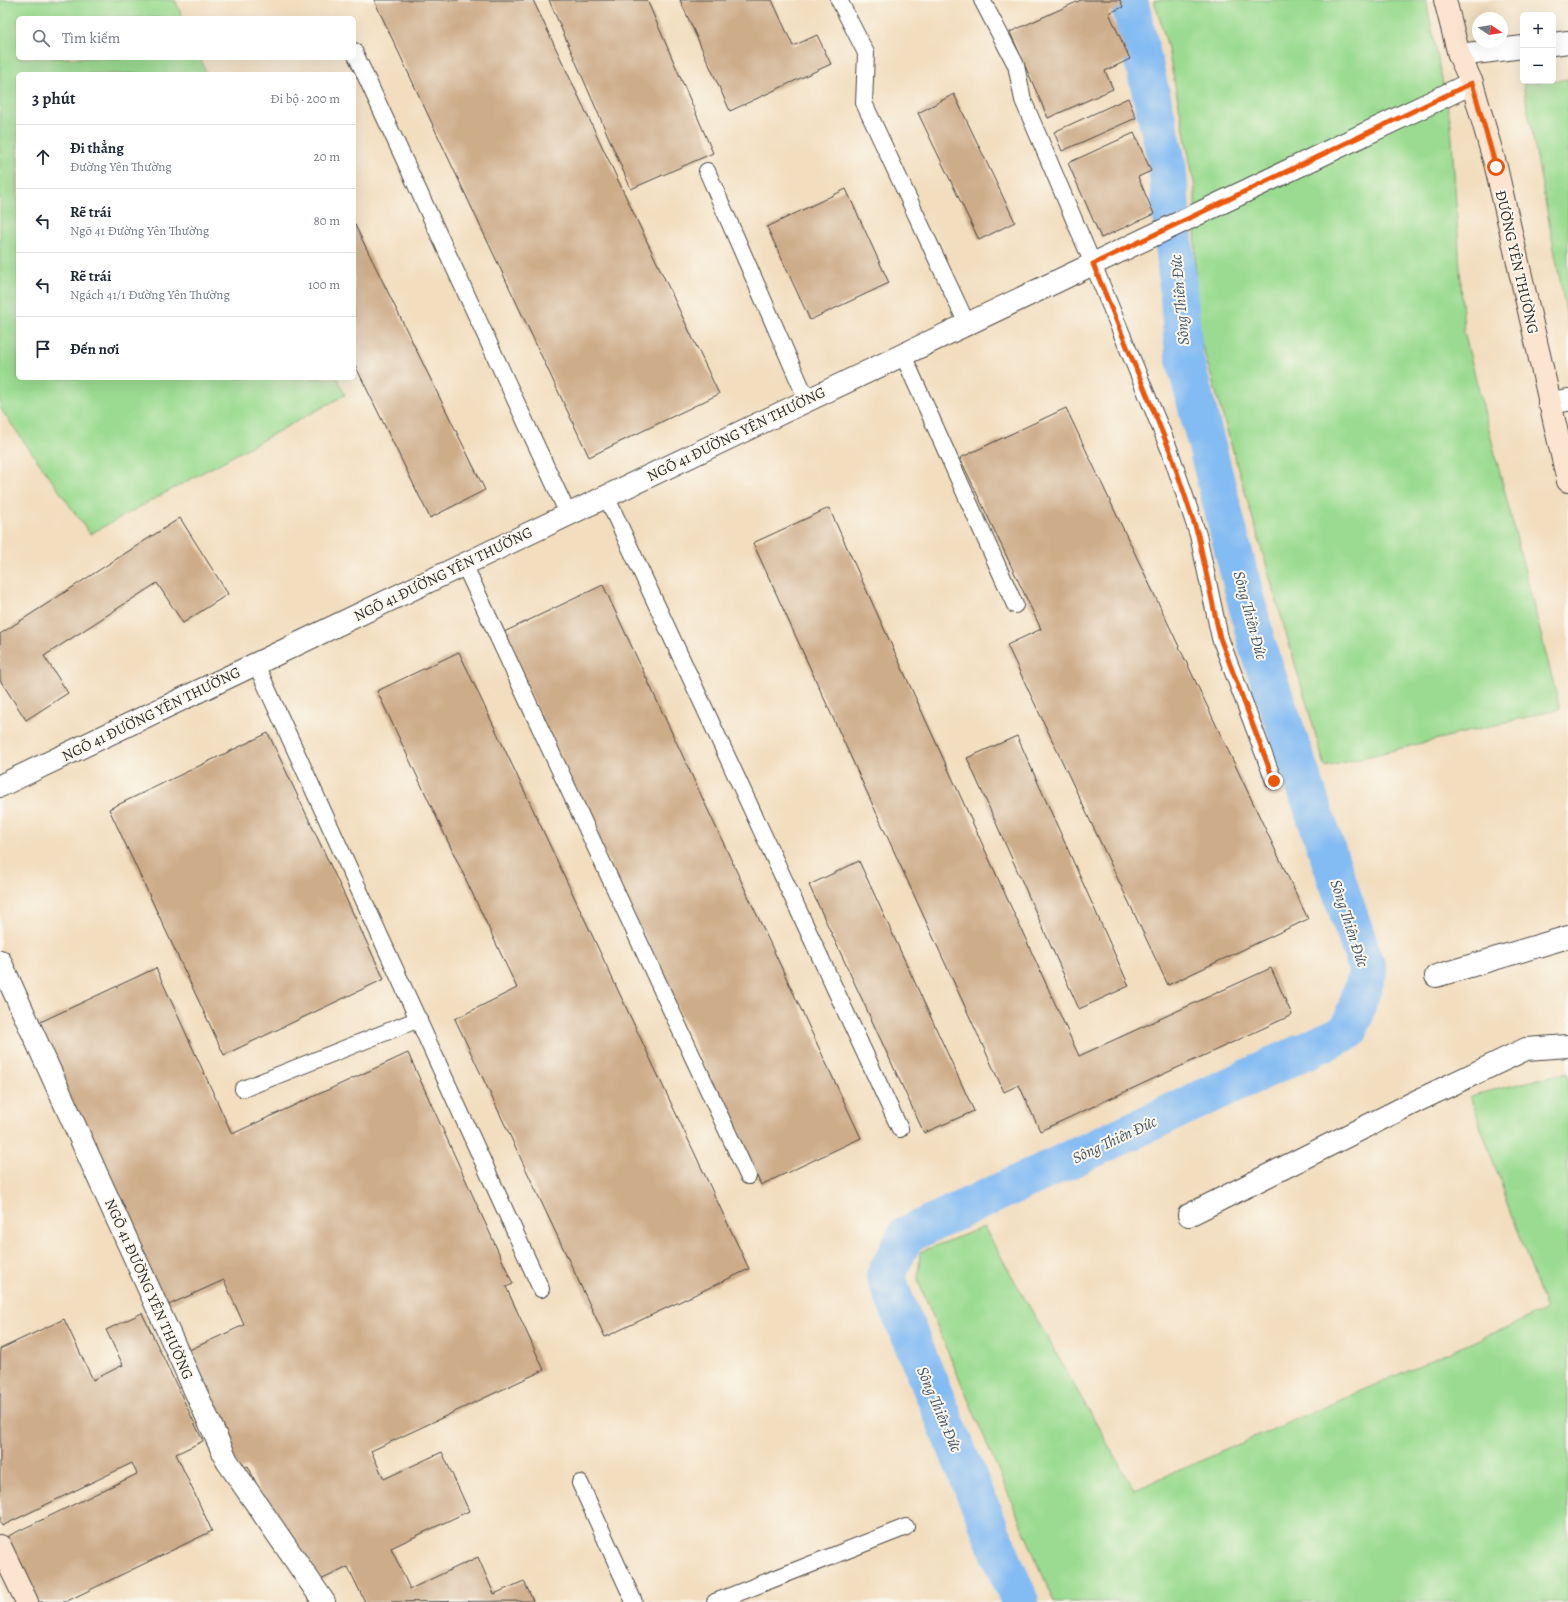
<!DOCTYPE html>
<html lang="vi">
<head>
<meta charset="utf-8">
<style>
	body { margin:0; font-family:Alegreya,serif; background:#f2f2f3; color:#1f2937 }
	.controls { position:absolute; right:12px; top:12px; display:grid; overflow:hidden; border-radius:6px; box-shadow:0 4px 16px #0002 }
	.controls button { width:36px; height:36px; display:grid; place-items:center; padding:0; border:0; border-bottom:1px solid #e0e1e3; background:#fff; color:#1f2937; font:20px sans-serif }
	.compass { position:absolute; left:1472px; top:12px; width:36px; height:36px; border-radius:50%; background:#fff; box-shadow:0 4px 16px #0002; rotate:102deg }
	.stop { position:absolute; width:12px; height:12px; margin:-9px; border:3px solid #ea580c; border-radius:50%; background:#fff }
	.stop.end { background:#ea580c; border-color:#fff; box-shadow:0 1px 4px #0008 }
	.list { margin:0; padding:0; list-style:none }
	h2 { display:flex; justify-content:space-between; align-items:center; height:52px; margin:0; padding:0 16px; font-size:17px }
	h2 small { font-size:13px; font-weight:400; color:#747a83 }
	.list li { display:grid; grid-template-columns:26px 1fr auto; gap:12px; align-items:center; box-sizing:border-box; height:64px; padding:0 16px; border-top:1px solid #e0e1e3 }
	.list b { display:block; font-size:15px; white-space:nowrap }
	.list p { margin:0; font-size:13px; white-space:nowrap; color:#747a83 }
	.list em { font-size:13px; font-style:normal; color:#747a83 }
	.icon { flex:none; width:22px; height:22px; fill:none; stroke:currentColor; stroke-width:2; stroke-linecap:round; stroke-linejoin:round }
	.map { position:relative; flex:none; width:1568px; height:1602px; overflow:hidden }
	.search { position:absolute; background:#fff; box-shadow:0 4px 16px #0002; left:16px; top:16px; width:340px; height:44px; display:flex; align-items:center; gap:10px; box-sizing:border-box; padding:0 14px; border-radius:6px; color:#747a83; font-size:15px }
	.panel { position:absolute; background:#fff; box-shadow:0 4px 16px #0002; left:16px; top:72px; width:340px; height:308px; border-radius:6px }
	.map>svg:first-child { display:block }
	.green { fill:#9bdb91; stroke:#63835e }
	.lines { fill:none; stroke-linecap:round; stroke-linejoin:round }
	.canal { stroke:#83bbf3; stroke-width:38 }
	.building { fill:#cdac89 }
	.lane-casing { stroke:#494641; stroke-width:18 }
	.street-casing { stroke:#494641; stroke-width:24 }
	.secondary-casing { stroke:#494641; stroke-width:24 }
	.lane { stroke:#fff; stroke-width:16 }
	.street { stroke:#fff; stroke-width:22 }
	.secondary { stroke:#fce5d0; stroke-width:22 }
	.route { stroke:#ea580c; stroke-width:5 }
	.labels { text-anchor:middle; stroke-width:4; stroke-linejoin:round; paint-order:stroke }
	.street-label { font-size:15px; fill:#2b2b2b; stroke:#fbf7ec }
	.water-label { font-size:16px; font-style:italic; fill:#455667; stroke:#fbf7ec }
</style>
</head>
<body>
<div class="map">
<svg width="1568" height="1602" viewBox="0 0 1568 1602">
	<rect width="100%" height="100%" fill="#fbf7ec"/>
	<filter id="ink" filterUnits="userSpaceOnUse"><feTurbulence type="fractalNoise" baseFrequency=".025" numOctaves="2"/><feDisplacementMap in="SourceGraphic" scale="8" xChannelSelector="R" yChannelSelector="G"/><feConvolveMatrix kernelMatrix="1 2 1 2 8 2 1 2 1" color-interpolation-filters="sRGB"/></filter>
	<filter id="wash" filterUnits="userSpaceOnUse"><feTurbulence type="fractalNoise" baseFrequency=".012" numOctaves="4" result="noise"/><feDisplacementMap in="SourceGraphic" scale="16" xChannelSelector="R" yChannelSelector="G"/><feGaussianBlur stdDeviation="0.9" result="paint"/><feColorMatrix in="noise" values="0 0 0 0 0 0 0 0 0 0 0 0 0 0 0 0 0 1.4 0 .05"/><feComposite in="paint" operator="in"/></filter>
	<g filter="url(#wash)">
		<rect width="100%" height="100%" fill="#f2ddbe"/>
		<g class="green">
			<polygon points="0,0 175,0 183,18 18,18 18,58 200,58 207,74 18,74 18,378 337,378 345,395 90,534 0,408"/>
			<polygon points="1154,0 1426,0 1451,124 1464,332 1560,709 1325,767 1196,324 1195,187 1167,44"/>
			<polygon points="1568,79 1568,323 1523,84"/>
			<polygon points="1568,1072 1568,1602 1054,1602 918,1281 920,1252 984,1227 1134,1490 1546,1310 1470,1096"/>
		</g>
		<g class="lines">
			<polyline class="canal" points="1020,1602 885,1276 906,1235 1349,1031 1368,971 1258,648 1184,356 1167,162 1129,0"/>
		</g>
		<g id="blocks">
			<g class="building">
				<polygon points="374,0 533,0 719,394 589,457"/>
				<polygon points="549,0 647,0 713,153 631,189"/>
				<polygon points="680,0 772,0 793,46 817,35 831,64 730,111"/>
				<polygon points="1081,0 1120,0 1123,7 1109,13 1130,59 1105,71 1113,89 1048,118 1010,32"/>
				<polygon points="954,94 1015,222 979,240 918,113"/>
				<polygon points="1128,98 1136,118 1062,151 1054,132"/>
				<polygon points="1134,133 1151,171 1138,177 1154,214 1101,238 1068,163"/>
				<polygon points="846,189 889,283 810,320 767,227"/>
				<polygon points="354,223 485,490 430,518 354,363"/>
				<polygon points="1066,408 1308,919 1168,985 1007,645 1041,629 960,458"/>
				<polygon points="829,508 1079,1056 1271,968 1292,1015 1040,1131 1019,1085 1004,1092 753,543"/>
				<polygon points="180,518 228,594 183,623 157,583 44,656 68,693 26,720 0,680 0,634"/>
				<polygon points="603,585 861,1138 761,1185 502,633"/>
				<polygon points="459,652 749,1269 605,1337 455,1019 517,988 377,691"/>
				<polygon points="268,733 384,979 224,1055 109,809"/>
				<polygon points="1017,736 1129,986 1079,1009 967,758"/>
				<polygon points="859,861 974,1111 924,1133 809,885"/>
				<polygon points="156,968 232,1134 408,1053 513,1284 506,1287 544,1370 371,1451 384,1479 442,1452 469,1511 391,1548 410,1589 478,1557 494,1594 524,1581 533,1601 365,1602 348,1567 312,1584 277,1528 248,1466 239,1470 185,1352 244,1325 224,1280 164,1307 36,1024"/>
				<polygon points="142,1313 203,1441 176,1454 212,1531 65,1602 32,1602 2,1539 137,1474 132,1463 2,1526 0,1522 0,1349 64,1319 93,1380 123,1365 106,1330"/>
			</g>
		</g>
	</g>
	<g filter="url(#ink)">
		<use href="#blocks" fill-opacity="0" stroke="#494641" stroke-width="1"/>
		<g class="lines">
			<g class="lane-casing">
				<g id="lane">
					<polyline points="839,0 866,53 864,103 967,324"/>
					<polyline points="982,0 1016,65 1023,100 1093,264 1170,451 1198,535 1220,638 1274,781"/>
					<polyline points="354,51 568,514"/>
					<polyline points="707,171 807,400"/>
					<polyline points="903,355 1015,605"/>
					<polyline points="606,496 900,1129"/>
					<polyline points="464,564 748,1176"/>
					<polyline points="256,664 541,1289"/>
					<polyline points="243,1089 419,1019"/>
					<polyline points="580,1483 634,1602"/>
					<polyline points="715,1602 906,1527"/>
				</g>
			</g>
			<g class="street-casing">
				<g id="street">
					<polyline points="1553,44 1568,42"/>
					<polyline points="1459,55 1523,47"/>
					<polyline points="1549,403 1568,400"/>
					<polyline points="0,786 1472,83"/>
					<polyline points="0,961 227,1461 324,1602"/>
					<polyline points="1436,976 1568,937"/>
					<polyline points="1189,1215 1419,1100 1526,1049 1568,1046"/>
				</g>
			</g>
			<g class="secondary-casing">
				<g id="secondary">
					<polyline points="1445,0 1459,55 1472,83 1496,167 1568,481"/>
					<polyline points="0,1546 27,1602"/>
				</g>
			</g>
			<use href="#lane" class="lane"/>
			<use href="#street" class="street"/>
			<use href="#secondary" class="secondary"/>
		</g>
	</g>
	<g class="lines" filter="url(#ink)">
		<polyline class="route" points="1274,781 1220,638 1198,535 1170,451 1093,264 1472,83 1496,167"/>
	</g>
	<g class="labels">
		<g class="street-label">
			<text transform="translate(1517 262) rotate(77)" y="5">ĐƯỜNG YÊN THƯỜNG</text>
			<text transform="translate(736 434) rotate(-26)" y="5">NGÕ 41 ĐƯỜNG YÊN THƯỜNG</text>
			<text transform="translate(443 574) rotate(-26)" y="5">NGÕ 41 ĐƯỜNG YÊN THƯỜNG</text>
			<text transform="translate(151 714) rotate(-26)" y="5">NGÕ 41 ĐƯỜNG YÊN THƯỜNG</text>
			<text transform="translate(149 1289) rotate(66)" y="5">NGÕ 41 ĐƯỜNG YÊN THƯỜNG</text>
		</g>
		<g class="water-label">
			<text transform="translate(1179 300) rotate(-95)" y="6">Sông Thiên Đức</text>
			<text transform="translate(1251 615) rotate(75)" y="6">Sông Thiên Đức</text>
			<text transform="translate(1350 923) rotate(72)" y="6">Sông Thiên Đức</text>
			<text transform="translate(1114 1139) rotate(-25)" y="6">Sông Thiên Đức</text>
			<text transform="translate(940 1409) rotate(67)" y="6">Sông Thiên Đức</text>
		</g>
	</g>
</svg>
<div class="controls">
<button>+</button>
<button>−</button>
</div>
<svg class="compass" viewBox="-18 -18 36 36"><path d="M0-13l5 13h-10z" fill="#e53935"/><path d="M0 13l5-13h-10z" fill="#747a83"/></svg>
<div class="stop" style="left:1496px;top:167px"></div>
<div class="stop end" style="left:1274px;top:781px"></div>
<div class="search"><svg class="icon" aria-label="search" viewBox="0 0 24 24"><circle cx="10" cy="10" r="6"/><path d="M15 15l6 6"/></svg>Tìm kiếm</div>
<section class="panel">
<h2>3 phút<small>Đi bộ · 200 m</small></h2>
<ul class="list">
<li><svg class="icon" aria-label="ahead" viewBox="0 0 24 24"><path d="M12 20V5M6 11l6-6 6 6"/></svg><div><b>Đi thẳng</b><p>Đường Yên Thường</p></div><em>20 m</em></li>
<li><svg class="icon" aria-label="left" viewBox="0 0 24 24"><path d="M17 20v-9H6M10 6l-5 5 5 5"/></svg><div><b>Rẽ trái</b><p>Ngõ 41 Đường Yên Thường</p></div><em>80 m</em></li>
<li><svg class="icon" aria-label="left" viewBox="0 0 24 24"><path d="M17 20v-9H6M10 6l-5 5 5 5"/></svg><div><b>Rẽ trái</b><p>Ngách 41/1 Đường Yên Thường</p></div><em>100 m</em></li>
<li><svg class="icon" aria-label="arrive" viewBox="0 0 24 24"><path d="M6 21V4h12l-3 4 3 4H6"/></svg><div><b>Đến nơi</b></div></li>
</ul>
</section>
</div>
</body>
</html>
